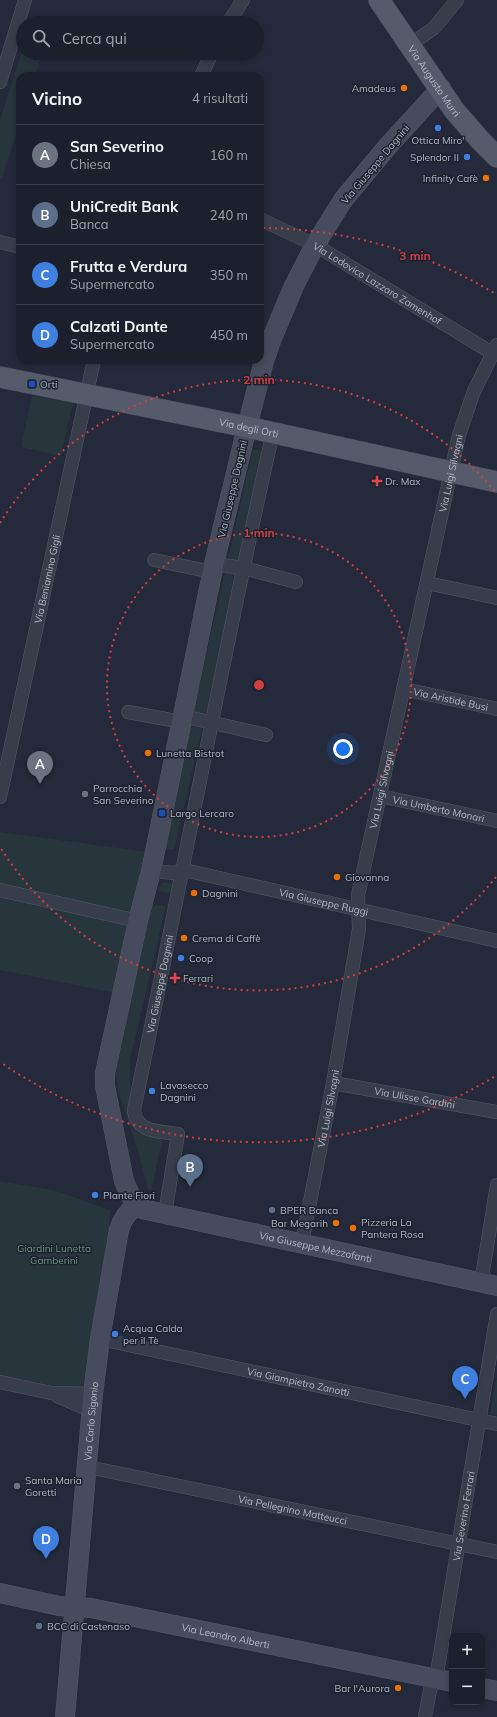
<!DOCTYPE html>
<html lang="it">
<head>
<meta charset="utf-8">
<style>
	body { margin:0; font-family:Mulish,sans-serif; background:#282d38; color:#f1f3f6 }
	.controls { position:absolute; right:12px; bottom:12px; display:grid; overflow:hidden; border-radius:8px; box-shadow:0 2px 6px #0003 }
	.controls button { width:36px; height:36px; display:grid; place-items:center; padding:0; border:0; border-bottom:1px solid #393e48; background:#1b202c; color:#f1f3f6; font:20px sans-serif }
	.you { position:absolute; left:343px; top:749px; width:14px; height:14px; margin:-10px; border:3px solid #fff; border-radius:50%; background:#1a73e8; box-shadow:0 0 0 6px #1a73e833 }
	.badge { display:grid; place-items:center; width:26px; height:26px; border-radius:50%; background:#8c9099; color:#fff; font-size:13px; font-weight:700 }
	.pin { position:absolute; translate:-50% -33px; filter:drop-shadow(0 1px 2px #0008) }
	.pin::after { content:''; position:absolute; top:21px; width:14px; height:12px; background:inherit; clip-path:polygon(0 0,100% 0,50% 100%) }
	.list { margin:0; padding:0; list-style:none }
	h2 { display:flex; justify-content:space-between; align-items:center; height:52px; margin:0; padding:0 16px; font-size:17px }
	h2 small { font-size:13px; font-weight:400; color:#a0a3a9 }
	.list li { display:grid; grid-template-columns:26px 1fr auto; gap:12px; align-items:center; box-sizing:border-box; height:60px; padding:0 16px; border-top:1px solid #393e48 }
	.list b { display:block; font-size:15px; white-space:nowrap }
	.list p { margin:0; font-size:13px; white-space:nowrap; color:#a0a3a9 }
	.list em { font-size:13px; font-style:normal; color:#a0a3a9 }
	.icon { flex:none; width:22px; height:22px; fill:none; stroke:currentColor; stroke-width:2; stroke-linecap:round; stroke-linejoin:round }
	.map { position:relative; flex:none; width:497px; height:1717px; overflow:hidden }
	.search { position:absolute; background:#1b202c; box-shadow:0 2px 6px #0003; left:16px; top:16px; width:248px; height:44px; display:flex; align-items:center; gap:10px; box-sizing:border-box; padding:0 14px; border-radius:22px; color:#a0a3a9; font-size:15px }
	.panel { position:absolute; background:#1b202c; box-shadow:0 2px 6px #0003; left:16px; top:72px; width:248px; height:292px; border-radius:12px }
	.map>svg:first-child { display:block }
	.green { fill:#26363c }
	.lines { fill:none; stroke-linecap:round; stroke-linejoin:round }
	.street-casing { stroke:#535866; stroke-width:14 }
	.secondary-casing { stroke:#535866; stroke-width:20 }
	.primary-casing { stroke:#414654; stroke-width:22 }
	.street { stroke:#383d4c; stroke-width:13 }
	.secondary { stroke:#464b5e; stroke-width:19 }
	.primary { stroke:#565b6c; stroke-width:21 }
	.ring { fill:none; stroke:#d13e40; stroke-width:2; stroke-dasharray:2 4 }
	.food-dot { fill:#e8710a; stroke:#1d2230; stroke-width:1.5 }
	.shop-dot { fill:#3f7fe0; stroke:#1d2230; stroke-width:1.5 }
	.transit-dot { fill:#1a4fb4; stroke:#1d2230; stroke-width:1.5 }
	.health-dot { fill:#e0444e; stroke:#1d2230; stroke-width:1.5 }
	.worship-dot { fill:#6b7280; stroke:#1d2230; stroke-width:1.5 }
	.service-dot { fill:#5c6f8a; stroke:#1d2230; stroke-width:1.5 }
	.labels { text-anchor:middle; stroke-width:3; stroke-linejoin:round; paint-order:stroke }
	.street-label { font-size:10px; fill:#b3b8c7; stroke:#1d2230 }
	.poi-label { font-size:10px; fill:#b3b8c7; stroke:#1d2230; text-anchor:start }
	.park-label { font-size:10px; fill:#6b977c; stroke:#1d2230 }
	.centre { fill:#d13e40; stroke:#1d2230; stroke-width:2 }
	.ring-label { font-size:12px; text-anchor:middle; font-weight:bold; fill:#d13e40; stroke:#1d2230; stroke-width:3; stroke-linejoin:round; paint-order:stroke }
</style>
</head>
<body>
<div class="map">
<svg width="497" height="1717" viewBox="0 0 497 1717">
	<rect width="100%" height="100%" fill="#242a3b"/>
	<g class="green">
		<polygon points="23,48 23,53 42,53 35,76 20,76 20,122 2,178 0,177 0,120"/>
		<polygon points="32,396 73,403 61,456 21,447"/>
		<polygon points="253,449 266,452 174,850 162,848"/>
		<polygon points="0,832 148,852 116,993 0,970"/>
		<polygon points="163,882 172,884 174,887 173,894 159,891 160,885"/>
		<polygon points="150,905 166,906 130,1060 131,1115 133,1129 163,1137 151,1191 147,1187 138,1151 118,1091 115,1064"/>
		<polygon points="0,1181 53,1190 110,1210 109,1259 87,1405 0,1387"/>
		<polygon points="496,1380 497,1380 497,1415 490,1414"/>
	</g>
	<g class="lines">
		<g class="street-casing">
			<g id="street">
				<polyline points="228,23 243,0"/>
				<polyline points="410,45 434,28 457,0"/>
				<polyline points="201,76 212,53"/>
				<polyline points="0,82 25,0"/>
				<path id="s1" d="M260,219L315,245L492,353"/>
				<polyline points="0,242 20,247"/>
				<polyline points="154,560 212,572"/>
				<polyline points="214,564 244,568 296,582"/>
				<polyline points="427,583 497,598"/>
				<path id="s2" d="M404,689L497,709"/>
				<polyline points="128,712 182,722"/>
				<polyline points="183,716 266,735"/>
				<path id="s3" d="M380,796L497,821"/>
				<path id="s4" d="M0,797L94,360"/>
				<path id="s5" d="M151,871L175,873L184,870L497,941"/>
				<polyline points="0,890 138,921"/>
				<path id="s6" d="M333,1083L497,1112"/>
				<path id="s7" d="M165,1213L178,1134C160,1131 136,1133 134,1110C181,884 222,657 273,432"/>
				<path id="s8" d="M302,1243L333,1083L359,929L358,895L459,435L474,391L497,345"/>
				<polyline points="481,1283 497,1185"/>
				<path id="s9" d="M100,1339L497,1424"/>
				<polyline points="0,1382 51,1393 93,1394"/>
				<polyline points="57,1396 92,1411"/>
				<path id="s10" d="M88,1467L497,1552"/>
				<path id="s11" d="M425,1717L430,1690L437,1673L497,1314"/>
			</g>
		</g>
		<g class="secondary-casing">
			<g id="secondary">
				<path id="s12" d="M441,88L388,146L343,200L315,245L294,286L272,338L264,361L247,427L214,564L151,871L138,921L105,1073V1086L124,1181L132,1199L142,1209L497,1286"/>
				<path id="s13" d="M0,1593L59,1606L91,1608L452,1682"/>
				<polyline points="482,1688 497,1691"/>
				<path id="s14" d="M65,1717L93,1394L100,1339L119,1230C122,1219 127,1212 137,1205"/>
			</g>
		</g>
		<g class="primary-casing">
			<g id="primary">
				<path id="s15" d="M379,0L454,110L480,140L497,157"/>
				<path id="s16" d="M0,377L247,427L497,482"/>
			</g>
		</g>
		<use href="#street" class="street"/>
		<use href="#secondary" class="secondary"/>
		<use href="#primary" class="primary"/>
	</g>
	<g class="ring">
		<circle cx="259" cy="685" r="152"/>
		<path d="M496 877A305 305 0 0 1 0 847M0 523A305 305 0 0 1 496 493"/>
		<path d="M494 1077A457 457 0 0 1 0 1062M263 228A457 457 0 0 1 494 293"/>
	</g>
	<g class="food-dot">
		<circle cx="404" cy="88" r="4"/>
		<circle cx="486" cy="178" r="4"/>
		<circle cx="148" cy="753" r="4"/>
		<circle cx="337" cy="877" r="4"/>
		<circle cx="194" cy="893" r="4"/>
		<circle cx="184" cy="938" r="4"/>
		<circle cx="336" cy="1223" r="4"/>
		<circle cx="353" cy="1228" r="4"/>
		<circle cx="398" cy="1688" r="4"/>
	</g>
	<g class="shop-dot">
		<circle cx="438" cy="128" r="4"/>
		<circle cx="467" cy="157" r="4"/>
		<circle cx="181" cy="958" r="4"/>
		<circle cx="152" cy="1091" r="4"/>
		<circle cx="95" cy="1195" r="4"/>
		<circle cx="115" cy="1334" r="4"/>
	</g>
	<g class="transit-dot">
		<rect x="28" y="380" width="8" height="8" rx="2"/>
		<rect x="158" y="809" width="8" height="8" rx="2"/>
	</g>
	<g class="health-dot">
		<path d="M375 475h4v4h4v4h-4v4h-4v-4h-4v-4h4z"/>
		<path d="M173 972h4v4h4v4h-4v4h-4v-4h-4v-4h4z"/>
	</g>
	<g class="worship-dot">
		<circle cx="85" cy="794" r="4"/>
		<circle cx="17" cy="1486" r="4"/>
	</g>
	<g class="service-dot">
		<circle cx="272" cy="1210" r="4"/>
		<circle cx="39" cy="1626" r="4"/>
	</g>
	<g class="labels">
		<g class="street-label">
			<text dy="4" stroke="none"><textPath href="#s15" startOffset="98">Via Augusto Murri</textPath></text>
			<text transform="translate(375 164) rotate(-50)" y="4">Via Giuseppe Dagnini</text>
			<text dy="4" stroke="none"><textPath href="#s1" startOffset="134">Via Lodovico Lazzaro Zamenhof</textPath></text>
			<text dy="4" stroke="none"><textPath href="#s16" startOffset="254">Via degli Orti</textPath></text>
			<text dy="4" stroke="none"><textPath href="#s8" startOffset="785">Via Luigi Silvagni</textPath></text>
			<text transform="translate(232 489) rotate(-77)" y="4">Via Giuseppe Dagnini</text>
			<text dy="4" stroke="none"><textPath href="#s4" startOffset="223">Via Beniamino Gigli</textPath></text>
			<text dy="4" stroke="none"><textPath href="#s2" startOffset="48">Via Aristide Busi</textPath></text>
			<text dy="4" stroke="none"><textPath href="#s8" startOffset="461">Via Luigi Silvagni</textPath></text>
			<text dy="4" stroke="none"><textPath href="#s3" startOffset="60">Via Umberto Monari</textPath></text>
			<text dy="4" stroke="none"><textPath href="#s5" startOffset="177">Via Giuseppe Ruggi</textPath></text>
			<text dy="4" stroke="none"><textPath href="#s7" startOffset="264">Via Giuseppe Dagnini</textPath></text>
			<text dy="4" stroke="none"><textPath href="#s6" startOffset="83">Via Ulisse Gardini</textPath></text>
			<text dy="4" stroke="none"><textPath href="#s8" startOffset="137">Via Luigi Silvagni</textPath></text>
			<text dy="4" stroke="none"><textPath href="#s12" startOffset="1380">Via Giuseppe Mezzofanti</textPath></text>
			<text dy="4" stroke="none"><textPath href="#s9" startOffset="203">Via Giampietro Zanotti</textPath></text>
			<text dy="4" stroke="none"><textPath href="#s14" startOffset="297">Via Carlo Sigonio</textPath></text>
			<text dy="4" stroke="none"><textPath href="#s10" startOffset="209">Via Pellegrino Matteucci</textPath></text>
			<text dy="4" stroke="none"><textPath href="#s11" startOffset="205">Via Severino Ferrari</textPath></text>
			<text dy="4" stroke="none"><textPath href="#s13" startOffset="230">Via Leandro Alberti</textPath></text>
		</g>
		<g class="poi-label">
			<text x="396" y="92" text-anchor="end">Amadeus</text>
			<text x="438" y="144" text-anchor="middle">Ottica Miro'</text>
			<text x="459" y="161" text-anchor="end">Splendor II</text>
			<text x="478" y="182" text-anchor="end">Infinity Cafè</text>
			<text x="40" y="388">Orti</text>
			<text x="385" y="485">Dr. Max</text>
			<text x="156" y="757">Lunetta Bistrot</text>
			<text x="93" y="792">Parrocchia<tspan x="93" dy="12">San Severino</tspan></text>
			<text x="170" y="817">Largo Lercaro</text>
			<text x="345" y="881">Giovanna</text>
			<text x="202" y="897">Dagnini</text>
			<text x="192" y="942">Crema di Caffè</text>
			<text x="189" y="962">Coop</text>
			<text x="183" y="982">Ferrari</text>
			<text x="160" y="1089">Lavasecco<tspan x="160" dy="12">Dagnini</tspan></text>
			<text x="103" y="1199">Plante Fiori</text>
			<text x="280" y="1214">BPER Banca</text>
			<text x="361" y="1226">Pizzeria La<tspan x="361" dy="12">Pantera Rosa</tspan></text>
			<text x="328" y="1227" text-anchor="end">Bar Megarih</text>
			<text x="123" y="1332">Acqua Calda<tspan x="123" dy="12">per il Tè</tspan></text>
			<text x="25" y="1484">Santa Maria<tspan x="25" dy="12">Goretti</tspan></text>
			<text x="47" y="1630">BCC di Castenaso</text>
			<text x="390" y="1692" text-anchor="end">Bar l'Aurora</text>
		</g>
		<g class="park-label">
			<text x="54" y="1252">Giardini Lunetta<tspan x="54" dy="12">Gamberini</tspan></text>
		</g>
	</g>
	<circle cx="259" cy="685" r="6" class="centre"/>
	<g class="ring-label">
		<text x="415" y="260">3 min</text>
		<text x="259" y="384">2 min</text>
		<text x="259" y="537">1 min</text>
	</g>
</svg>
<div class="controls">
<button>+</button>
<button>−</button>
</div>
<div class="you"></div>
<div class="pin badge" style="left:40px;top:784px;background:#6b7280">A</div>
<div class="pin badge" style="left:190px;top:1187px;background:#5c6f8a">B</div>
<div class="pin badge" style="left:465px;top:1399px;background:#3f7fe0">C</div>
<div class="pin badge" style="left:46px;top:1559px;background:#3f7fe0">D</div>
<div class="search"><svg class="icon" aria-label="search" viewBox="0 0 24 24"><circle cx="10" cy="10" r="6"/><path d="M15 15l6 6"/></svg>Cerca qui</div>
<section class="panel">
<h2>Vicino<small>4 risultati</small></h2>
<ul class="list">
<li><span class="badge" style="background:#6b7280">A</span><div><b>San Severino</b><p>Chiesa</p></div><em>160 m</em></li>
<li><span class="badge" style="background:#5c6f8a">B</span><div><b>UniCredit Bank</b><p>Banca</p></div><em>240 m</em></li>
<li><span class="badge" style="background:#3f7fe0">C</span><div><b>Frutta e Verdura</b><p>Supermercato</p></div><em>350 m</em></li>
<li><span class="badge" style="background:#3f7fe0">D</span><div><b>Calzati Dante</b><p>Supermercato</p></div><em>450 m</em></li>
</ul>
</section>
</div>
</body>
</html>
